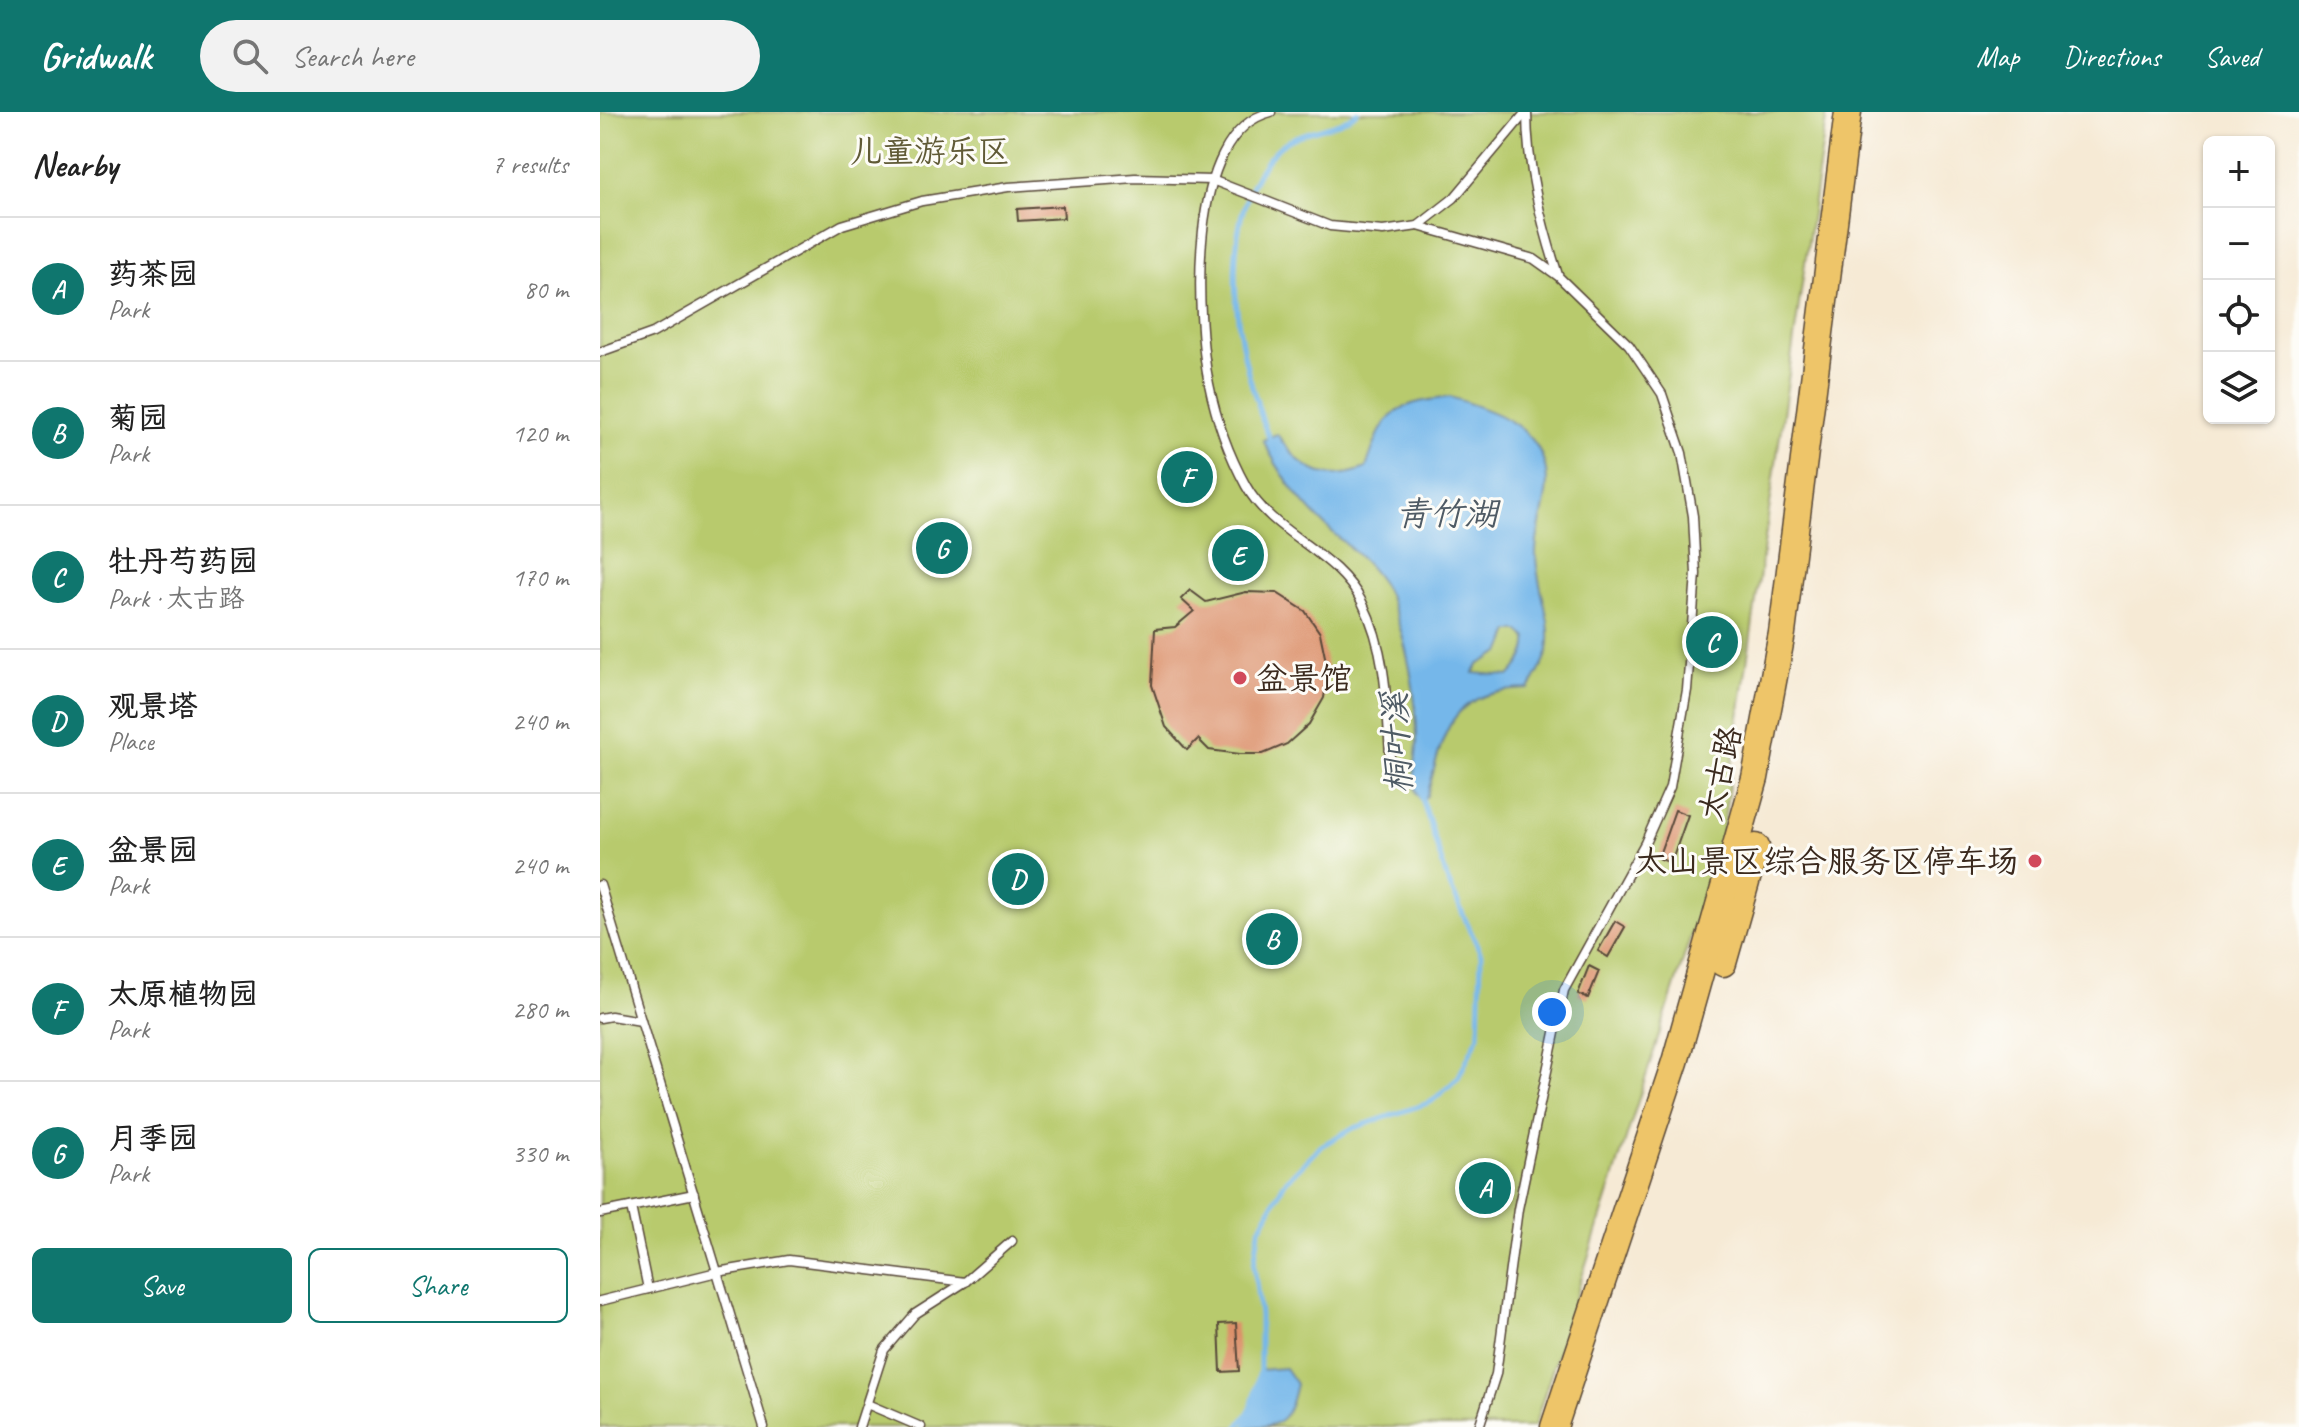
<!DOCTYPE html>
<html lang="en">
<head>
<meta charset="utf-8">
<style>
	body { margin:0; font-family:Caveat,"LXGW WenKai TC",sans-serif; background:#f2f2f2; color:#222 }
	.controls { position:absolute; right:24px; top:24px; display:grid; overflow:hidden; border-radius:12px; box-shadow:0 2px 6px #0004 }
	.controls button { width:72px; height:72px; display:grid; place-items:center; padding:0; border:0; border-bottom:2px solid #e0e0e0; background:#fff; color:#222; font:40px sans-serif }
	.you { position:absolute; left:952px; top:900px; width:28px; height:28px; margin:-20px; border:6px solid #fff; border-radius:50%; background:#1a73e8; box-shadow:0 0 0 12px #1a73e833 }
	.badge { display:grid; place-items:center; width:52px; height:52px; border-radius:50%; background:#0f766e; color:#fff; font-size:26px; font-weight:700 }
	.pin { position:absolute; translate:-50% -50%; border:4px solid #fff; box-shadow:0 2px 8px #0006 }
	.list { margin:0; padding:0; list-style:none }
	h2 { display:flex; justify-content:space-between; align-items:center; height:104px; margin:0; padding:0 32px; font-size:34px }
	h2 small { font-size:26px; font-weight:400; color:#767676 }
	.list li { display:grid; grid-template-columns:52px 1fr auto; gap:24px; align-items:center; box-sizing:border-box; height:144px; padding:0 32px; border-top:2px solid #e0e0e0 }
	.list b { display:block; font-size:30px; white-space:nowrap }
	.list p { margin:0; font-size:26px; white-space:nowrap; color:#767676 }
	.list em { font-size:26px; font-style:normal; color:#767676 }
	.actions { display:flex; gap:16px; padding:24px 32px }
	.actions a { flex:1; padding:18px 0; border:2px solid #0f766e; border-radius:12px; text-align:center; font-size:28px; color:#0f766e }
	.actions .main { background:#0f766e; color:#fff }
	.icon { flex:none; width:44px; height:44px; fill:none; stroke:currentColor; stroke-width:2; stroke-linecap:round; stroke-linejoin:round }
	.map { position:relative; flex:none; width:1699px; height:1315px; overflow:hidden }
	header { display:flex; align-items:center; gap:48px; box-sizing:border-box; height:112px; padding:0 40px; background:#0f766e; color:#fff }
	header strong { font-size:38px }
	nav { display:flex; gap:44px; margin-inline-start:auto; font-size:28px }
	.search { width:560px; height:72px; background:#f2f2f2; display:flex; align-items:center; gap:20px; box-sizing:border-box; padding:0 28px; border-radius:44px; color:#767676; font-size:30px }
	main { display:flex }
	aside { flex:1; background:#fff }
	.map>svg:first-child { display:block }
	.green { fill:#b8ca6d; stroke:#7a7a46; stroke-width:2 }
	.water { fill:#75b7ea; stroke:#587084; stroke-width:2; fill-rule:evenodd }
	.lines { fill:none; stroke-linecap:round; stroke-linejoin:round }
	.stream { stroke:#75b7ea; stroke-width:5 }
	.building { fill:#db906a }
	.lane-casing { stroke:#574739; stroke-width:11 }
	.primary-casing { stroke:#574739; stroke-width:29 }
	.lane { stroke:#fff; stroke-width:8 }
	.primary { stroke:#eec569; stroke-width:26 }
	.poi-dot { fill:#d1495b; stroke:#fdfcf7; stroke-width:3 }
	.labels { text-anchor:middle; stroke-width:6; stroke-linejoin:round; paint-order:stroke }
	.park-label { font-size:32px; fill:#605a36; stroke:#fdfcf7 }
	.poi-label { font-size:32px; fill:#3b2a1e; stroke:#fdfcf7; text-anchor:start }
	.street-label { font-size:32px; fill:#3b2a1e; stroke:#fdfcf7 }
	.water-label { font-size:34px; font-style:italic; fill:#4f5b65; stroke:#fdfcf7 }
</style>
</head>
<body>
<header>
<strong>Gridwalk</strong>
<div class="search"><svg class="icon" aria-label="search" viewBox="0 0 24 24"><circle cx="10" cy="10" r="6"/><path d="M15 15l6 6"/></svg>Search here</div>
<nav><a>Map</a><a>Directions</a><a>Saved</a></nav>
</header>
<main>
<aside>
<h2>Nearby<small>7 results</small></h2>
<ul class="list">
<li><span class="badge">A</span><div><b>药茶园</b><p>Park</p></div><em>80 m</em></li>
<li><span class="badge">B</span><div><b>菊园</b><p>Park</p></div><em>120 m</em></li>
<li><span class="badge">C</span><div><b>牡丹芍药园</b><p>Park · 太古路</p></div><em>170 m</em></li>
<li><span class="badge">D</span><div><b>观景塔</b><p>Place</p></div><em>240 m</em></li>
<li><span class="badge">E</span><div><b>盆景园</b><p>Park</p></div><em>240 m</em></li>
<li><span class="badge">F</span><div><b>太原植物园</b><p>Park</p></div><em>280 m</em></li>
<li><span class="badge">G</span><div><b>月季园</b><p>Park</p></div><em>330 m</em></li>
</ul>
<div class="actions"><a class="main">Save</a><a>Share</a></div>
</aside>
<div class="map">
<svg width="1699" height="1315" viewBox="0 0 1699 1315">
	<rect width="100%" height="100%" fill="#fdfcf7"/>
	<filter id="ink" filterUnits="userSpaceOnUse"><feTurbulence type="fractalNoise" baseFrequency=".0125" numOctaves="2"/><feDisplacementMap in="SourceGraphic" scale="16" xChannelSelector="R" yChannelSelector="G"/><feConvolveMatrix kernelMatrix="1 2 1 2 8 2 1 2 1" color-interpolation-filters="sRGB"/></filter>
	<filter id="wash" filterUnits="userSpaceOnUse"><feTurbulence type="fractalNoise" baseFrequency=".006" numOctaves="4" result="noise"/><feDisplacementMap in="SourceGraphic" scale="32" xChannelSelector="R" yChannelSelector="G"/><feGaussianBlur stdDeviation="1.8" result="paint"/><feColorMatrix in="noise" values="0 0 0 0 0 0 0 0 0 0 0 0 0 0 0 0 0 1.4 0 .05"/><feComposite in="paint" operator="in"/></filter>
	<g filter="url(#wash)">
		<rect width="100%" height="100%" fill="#f6ead5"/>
		<polygon class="green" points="0,0 1227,0 1121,729 934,1315 0,1315"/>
		<g class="water">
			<path d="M850,285C881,295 923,307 939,338C958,373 937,405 936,440C935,472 954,507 948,538C945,552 936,565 929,577C848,579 845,617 827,684L821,688C809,672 817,648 817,629C817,581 807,529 789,485C777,455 746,434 724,412C698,387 679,360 663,328L677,322C701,357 723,373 766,356C784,301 791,292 850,285ZM910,519H919L927,526C929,541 919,554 909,564L874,561L878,553L902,539Z"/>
			<path d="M685,1256L696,1272C688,1307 684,1315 646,1315L660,1258Z"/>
		</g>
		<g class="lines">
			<g class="stream">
				<path d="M672,330C664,319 661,303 657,290C632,218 618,98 675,39C698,15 738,19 757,0"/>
				<polyline points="638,1315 651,1297 660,1258 660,1203 654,1153 659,1119 684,1071 721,1034 751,1017 831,990 858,966 879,923 881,842 847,767 821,683"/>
				<polyline points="646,1315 650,1300"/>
			</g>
		</g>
		<g id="blocks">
			<g class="building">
				<polygon points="463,94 464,106 418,109 417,97"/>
				<polygon points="590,478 606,490 646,480 677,481 705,499 720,521 728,559 724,586 709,612 687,632 663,642 640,642 609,638 598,627 587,638 566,615 552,573 555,517 575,515 594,499 581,487"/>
				<polygon points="1075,698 1088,703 1071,751 1058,746"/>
				<polygon points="1015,809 1025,815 1008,845 998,839"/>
				<polygon points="989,854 999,859 988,886 978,882"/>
				<polygon points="636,1211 639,1259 621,1260 619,1212"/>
			</g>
		</g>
	</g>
	<g filter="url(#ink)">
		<use href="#blocks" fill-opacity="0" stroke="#574739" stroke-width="2"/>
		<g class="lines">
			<g class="lane-casing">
				<g id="lane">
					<path d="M671,0C585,21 596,207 609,272C616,307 629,343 646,374C673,423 736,439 762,490C789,543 787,604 791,662"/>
					<path d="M927,0C927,56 941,110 958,163"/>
					<polyline points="818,114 934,147 958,164 1029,233 1062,282 1082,341 1093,404 1096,462 1087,578 1070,675 1045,731 964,878 918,1097 896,1262 879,1315"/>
					<polyline points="0,240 53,221 242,113 322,89 408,75 535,66 612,68 730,114 783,119 818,114 854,86 926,0"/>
					<polyline points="0,773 164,1315"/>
					<polyline points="0,906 11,904 41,909"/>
					<polyline points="31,1095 48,1177"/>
					<polyline points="0,1101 94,1082"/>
					<polyline points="0,1189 117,1160 189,1148 365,1170"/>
					<polyline points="267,1292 321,1315"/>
					<polyline points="259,1315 284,1238 315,1202 365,1170 412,1129"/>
				</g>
			</g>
			<g class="primary-casing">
				<g id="primary">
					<polyline points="1123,851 1156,735"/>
					<polyline points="954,1315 1075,950 1155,666 1182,521 1248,0"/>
				</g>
			</g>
			<use href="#lane" class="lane"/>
			<use href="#primary" class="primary"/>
		</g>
	</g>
	<g class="poi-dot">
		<circle cx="640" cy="566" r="8"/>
		<circle cx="1435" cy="749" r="8"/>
	</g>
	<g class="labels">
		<g class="park-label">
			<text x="330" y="50">儿童游乐区</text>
		</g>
		<g class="poi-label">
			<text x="656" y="577">盆景馆</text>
			<text x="1419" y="760" text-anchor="end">太山景区综合服务区停车场</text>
		</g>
		<g class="street-label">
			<text transform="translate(1120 661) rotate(-77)" y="11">太古路</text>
		</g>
		<g class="water-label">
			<text x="847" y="413">青竹湖</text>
			<text transform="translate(796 631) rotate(-93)" y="12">桐叶溪</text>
		</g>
	</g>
</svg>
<div class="controls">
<button>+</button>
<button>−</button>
<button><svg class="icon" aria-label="locate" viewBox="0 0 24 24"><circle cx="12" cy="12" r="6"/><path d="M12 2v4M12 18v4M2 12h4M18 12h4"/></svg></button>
<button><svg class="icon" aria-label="layers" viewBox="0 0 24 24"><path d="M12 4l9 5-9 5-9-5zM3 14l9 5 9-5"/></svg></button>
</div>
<div class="you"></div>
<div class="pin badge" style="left:885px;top:1076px">A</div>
<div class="pin badge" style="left:672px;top:827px">B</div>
<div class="pin badge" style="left:1112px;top:530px">C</div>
<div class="pin badge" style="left:418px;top:767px">D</div>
<div class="pin badge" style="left:638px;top:443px">E</div>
<div class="pin badge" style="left:587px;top:365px">F</div>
<div class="pin badge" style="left:342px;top:436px">G</div>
</div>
</main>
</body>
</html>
